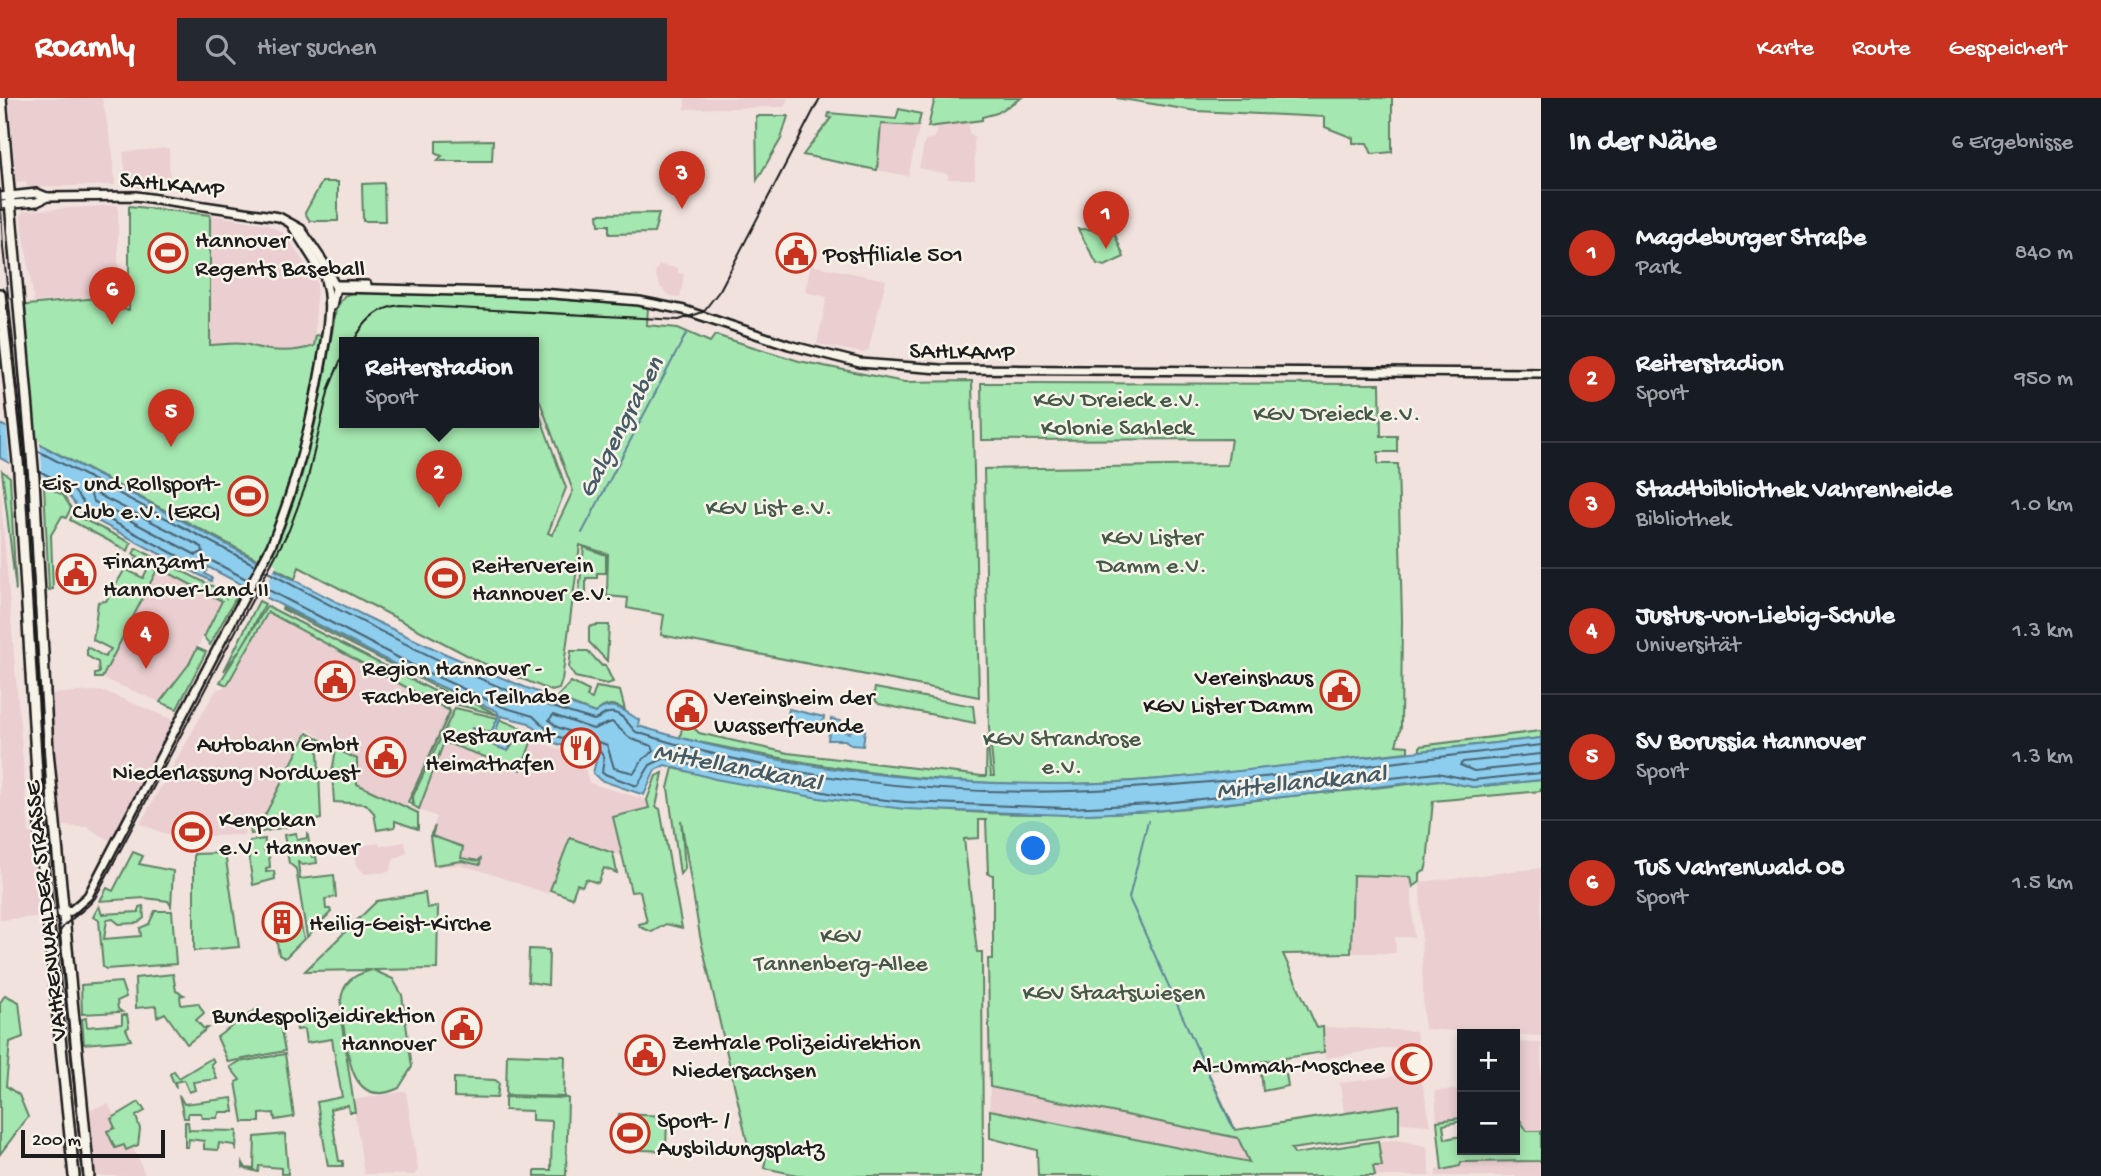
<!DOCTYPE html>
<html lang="de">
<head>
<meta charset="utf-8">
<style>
	body { margin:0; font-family:"Gochi Hand",sans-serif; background:#242831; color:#f1f3f6 }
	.controls { position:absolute; right:21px; bottom:21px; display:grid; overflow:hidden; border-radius:0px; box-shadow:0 4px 10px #0003 }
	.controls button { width:63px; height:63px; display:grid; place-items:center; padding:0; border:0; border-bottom:2px solid #363941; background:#171b24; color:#f1f3f6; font:35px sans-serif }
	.scale { position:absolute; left:21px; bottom:18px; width:144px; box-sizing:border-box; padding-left:7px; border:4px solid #1c1c1c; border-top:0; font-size:19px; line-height:24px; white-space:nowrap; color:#1c1c1c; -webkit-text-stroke:5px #f7f3e8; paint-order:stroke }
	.you { position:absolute; left:1034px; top:751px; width:24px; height:24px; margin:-18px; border:5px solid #fff; border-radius:50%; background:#1a73e8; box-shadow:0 0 0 10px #1a73e833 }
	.badge { display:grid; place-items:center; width:46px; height:46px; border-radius:50%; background:#c8321e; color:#fff; font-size:23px; font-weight:700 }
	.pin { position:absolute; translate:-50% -58px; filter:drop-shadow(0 2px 4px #0008) }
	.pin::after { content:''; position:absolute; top:37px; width:24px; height:21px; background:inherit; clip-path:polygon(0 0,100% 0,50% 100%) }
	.popup { position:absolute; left:339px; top:239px; width:200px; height:91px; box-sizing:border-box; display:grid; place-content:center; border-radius:0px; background:#171b24; filter:drop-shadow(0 2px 5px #0005); font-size:23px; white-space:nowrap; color:#9ea1a6 }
	.popup b { font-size:26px; color:#f1f3f6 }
	.popup::after { content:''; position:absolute; left:50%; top:100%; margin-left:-14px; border:14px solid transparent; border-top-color:#171b24 }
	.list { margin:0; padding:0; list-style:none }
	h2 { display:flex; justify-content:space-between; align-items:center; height:91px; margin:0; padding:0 28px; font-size:30px }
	h2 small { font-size:23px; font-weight:400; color:#9ea1a6 }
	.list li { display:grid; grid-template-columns:46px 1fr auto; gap:21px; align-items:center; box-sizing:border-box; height:126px; padding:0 28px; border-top:2px solid #363941 }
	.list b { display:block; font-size:26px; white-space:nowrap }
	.list p { margin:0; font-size:23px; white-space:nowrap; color:#9ea1a6 }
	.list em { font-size:23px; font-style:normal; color:#9ea1a6 }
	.icon { flex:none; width:38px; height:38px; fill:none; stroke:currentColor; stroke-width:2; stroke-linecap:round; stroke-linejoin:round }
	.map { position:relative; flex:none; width:1541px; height:1078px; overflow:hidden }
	header { display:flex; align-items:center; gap:42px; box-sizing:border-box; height:98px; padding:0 35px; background:#c8321e; color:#fff }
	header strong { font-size:33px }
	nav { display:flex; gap:38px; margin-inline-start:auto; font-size:24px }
	.search { width:490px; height:63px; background:#242831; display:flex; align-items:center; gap:18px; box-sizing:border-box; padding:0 24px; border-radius:0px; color:#9ea1a6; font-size:26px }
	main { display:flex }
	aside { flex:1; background:#171b24 }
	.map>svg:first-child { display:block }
	.built { fill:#eaced0 }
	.green { fill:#a5e7b0; stroke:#608266; stroke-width:2; fill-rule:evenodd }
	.water { fill:#8dcdee; stroke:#60869a; stroke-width:2 }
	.pier { fill:#f1e2dd }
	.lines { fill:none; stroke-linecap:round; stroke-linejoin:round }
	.shore { stroke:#496370; stroke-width:2 }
	.stream { stroke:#60869a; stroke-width:2 }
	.minor-casing { stroke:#1c1c1c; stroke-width:12 }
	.major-casing { stroke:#1c1c1c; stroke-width:14 }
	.minor { stroke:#f7f3e8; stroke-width:7 }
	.major { stroke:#f7f3e8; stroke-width:9 }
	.tram { stroke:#1c1c1c; stroke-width:2 }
	.labels { text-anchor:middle; stroke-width:5; stroke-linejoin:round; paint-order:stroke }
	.street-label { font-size:24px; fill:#1c1c1c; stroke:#f7f3e8 }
	.poi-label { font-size:24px; fill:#1c1c1c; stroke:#f7f3e8; text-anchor:start }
	.park-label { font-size:24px; fill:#455948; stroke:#f7f3e8 }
	.water-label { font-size:26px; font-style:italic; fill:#445a66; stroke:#f7f3e8 }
</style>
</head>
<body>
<header>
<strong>Roamly</strong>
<div class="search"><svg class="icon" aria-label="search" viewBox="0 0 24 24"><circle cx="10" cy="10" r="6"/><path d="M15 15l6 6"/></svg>Hier suchen</div>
<nav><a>Karte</a><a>Route</a><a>Gespeichert</a></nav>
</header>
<main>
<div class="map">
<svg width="1541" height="1078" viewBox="0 0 1541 1078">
	<rect width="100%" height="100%" fill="#f1e2dd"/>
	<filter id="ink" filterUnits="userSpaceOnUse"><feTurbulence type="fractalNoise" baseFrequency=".0143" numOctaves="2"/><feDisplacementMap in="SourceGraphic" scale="14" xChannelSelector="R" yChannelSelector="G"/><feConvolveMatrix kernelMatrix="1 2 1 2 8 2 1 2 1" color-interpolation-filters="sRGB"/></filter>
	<g filter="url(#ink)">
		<g class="built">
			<polygon points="9,0 102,0 113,55 115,87 27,89 26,83 16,84"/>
			<polygon points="685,0 788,0 784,9 685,11"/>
			<polygon points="969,23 969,35 974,38 975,81 948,81 948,76 919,70 925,42 935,40 938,28"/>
			<polygon points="881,27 919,29 908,78 877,72"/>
			<polygon points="169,50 170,92 127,88 123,54"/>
			<polygon points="118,107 118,197 34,204 21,118 23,113"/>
			<polygon points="210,117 267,126 286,137 317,185 314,248 301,252 256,252 249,247 210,247"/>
			<polygon points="659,167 678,170 678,175 684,176 680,200 671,198 661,190 655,175"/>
			<polygon points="811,167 886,182 868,253 863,255 817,246 827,199 805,194"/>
			<polygon points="0,390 29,735 40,734 47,818 0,822"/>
			<polygon points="158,470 221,503 189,566 160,604 102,580"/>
			<polygon points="268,516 449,612 405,708 357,686 357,661 307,631 263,720 243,725 245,737 174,739 140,726 216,592 228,588"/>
			<polygon points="93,593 106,594 178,624 116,746 87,729 61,728 50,596"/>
			<polygon points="533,642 582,659 589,685 647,702 647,711 613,719 622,758 570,740 549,796 479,772 458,767 433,769 428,742 437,719 416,711 441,643 522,673"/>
			<polygon points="405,744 407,755 394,761 389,774 365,776 356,766 353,745 357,745 358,748 379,745 380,748"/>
			<polygon points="1541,770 1541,938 1424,931 1420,784"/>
			<polygon points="1353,777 1411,779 1414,839 1395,839 1396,855 1351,855"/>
			<polygon points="1323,929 1416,933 1418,951 1388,950 1325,960"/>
			<polygon points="1515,944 1541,945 1541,1033 1527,1033 1515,1014"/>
			<polygon points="1420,975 1431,1027 1401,1025 1399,1007 1344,1015 1340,985"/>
			<polygon points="990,989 1239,1040 1249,1065 990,1012"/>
			<polygon points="1462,991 1462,1020 1437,1023 1435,993"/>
			<polygon points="406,993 418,1072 414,1077 364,1076 353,1002"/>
			<polygon points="108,1006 140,1063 145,1078 89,1078 83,1014"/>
			<polygon points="1397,1042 1427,1048 1430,1078 1375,1078 1373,1068 1382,1067 1378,1043"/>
			<polygon points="1541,1063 1541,1078 1436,1078 1436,1072 1459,1068 1460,1064"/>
		</g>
		<g class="green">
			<polygon points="935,0 1021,0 997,15 982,19 982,22 928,29"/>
			<polygon points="1116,0 1392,0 1392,54 1372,56 1367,45 1353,45 1353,40 1325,29 1325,19 1196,13"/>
			<polygon points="899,11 921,16 918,28 881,26 877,72 803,57 831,20 828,19 829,15 896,21"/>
			<polygon points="756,18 788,18 781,41 757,82"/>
			<polygon points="493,42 492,63 437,63 442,58 436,56 436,43"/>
			<polygon points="322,84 338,84 338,123 310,123 305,115"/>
			<polygon points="384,85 385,123 363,123 362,86"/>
			<path d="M129,108L210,117V247C221,247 239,243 249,247C269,254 293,255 314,248L316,237L322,238L297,366L267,457L276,449C310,370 322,295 336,211L344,198L354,194L530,199L648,208L647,227L678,230L710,244L715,237L799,263L904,284L972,283L979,599L661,537L664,517L627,510L628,500L607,498L608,456L580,447L562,582L559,591L552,593L480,564L299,469L295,481L32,342L18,208L117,198L118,211L129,212ZM344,244H534V299L539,301L573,393L552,437L548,435L566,390L534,301V324H344Z"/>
			<polygon points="659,115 654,135 609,136 609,127 599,127 598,116"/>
			<polygon points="1078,131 1113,132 1124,159 1105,168 1097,166"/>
			<path d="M981,285L1380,286L1381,338H1397V354H1378V366H1398L1402,521L1401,629L1396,647L1408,648V654C1295,666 1183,683 1070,686C938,689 809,668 680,640L683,624L687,623L699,635L788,655L982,678H986L987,636L991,678H994L989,630L984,371L1227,367L1231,341L982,342Z"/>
			<polygon points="2,373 10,379 16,493"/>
			<polygon points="44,387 63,397 71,410 66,420 62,418 51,437 53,491 49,492"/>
			<polygon points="73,416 131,445 128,453 70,422"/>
			<polygon points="584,449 606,457 606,475 597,475 597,480 586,480 586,495 579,495"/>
			<polygon points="136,450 220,492 226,500 229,490 240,492 210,547 204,539 222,503 133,456"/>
			<polygon points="137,461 157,472 102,580 95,580 95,576 99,575 98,564 87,558 87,549 105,559 111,551 93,542 98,504 106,503 125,471 143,480 147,472 131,464"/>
			<polygon points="259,503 265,506 243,548 224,573"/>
			<polygon points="267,508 444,598 450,614 412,696 412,707 408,704 450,613 268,514 227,587 220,584"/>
			<polygon points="283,509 498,617 455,606 444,593 282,511"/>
			<polygon points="596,527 609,527 607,563 589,544 589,529"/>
			<polygon points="197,550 206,554 177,611 160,604 189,566"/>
			<polygon points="571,553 588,553 602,568 605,567 613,584 607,586 575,579 569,570"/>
			<path d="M571,584L589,593L587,599L592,601L596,589L620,593L625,612C612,605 606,605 595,615L556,600Z"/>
			<polygon points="875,590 973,608 975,625 879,606 873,600"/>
			<polygon points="455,610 498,620 491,635 477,630 470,635 472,639 508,653 513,646 512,641 495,636 499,621 521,630 532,642 521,672 444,644 419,711 414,708 413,698"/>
			<polygon points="1541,633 1541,640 1420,653 1420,648"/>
			<polygon points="307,635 323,643 318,652 321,721 307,724 306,721 301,722 301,726 251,736 249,724 263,721"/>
			<polygon points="336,651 357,661 357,686 418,715 418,731 395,723 395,729 377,732 374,715 366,706 334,704 332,674"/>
			<path d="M673,670C830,709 990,723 1152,713C1198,710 1244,703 1290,698C1339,693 1389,690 1438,682L1473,689L1541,682V693L1433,703L1427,765L1425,773L1420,775V784L1413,789L1411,779L1353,777L1351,855L1283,856L1317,930L1323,929L1324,954L1207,972L1235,1032L1399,1007V1036L1291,1051L1295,1056L1378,1043L1382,1068H1373L1375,1078H1038L1037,1052L990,1040V1012L1249,1064L1238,1040L990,989L988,861H993V777L988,776L986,722H979V740L964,741L977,854H982L983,1078H802L764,1070L766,1059L750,1056L700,838L681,722L685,770L680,776L668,690Z"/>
			<polygon points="663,675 656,709 660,711 682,830 666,826 652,834 640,829 639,826 647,824 640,793 631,794 613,719 649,710 647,702 656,678"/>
			<polygon points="435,728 432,738 463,749 461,760 479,763 481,759 480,767 462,763 434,767 430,738"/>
			<polygon points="307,734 312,759 316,758 317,765 302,767 298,764 300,781 334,777 336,799 325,801 326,811 330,811 331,814 307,839 296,771 289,765 284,737 296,735 297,742 307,740"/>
			<polygon points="570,740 613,755 617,775 604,770 598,785 586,781 582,788 577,786 572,800 550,792"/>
			<polygon points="265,741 264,752 269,758 270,769 266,770 266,774 274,773 275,781 253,787 247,748 250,743"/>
			<polygon points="133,754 143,758 139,766 173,773 171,808 168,803 145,800 100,803 107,790 113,793"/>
			<polygon points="225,755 239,849 194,853 194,756"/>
			<path d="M425,795L427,810L438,808L437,871L373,872L393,881L402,897L412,969L399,990C356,1010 349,967 345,938C343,922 337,903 345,889C351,878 362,875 372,872L305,873L377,803Z"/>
			<polygon points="99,808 102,816 139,814 139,809 143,808 144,820 138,825 119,826 113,821 107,822 104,841 141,838 140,830 149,826 155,813 172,813 176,866 106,871 103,869 99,822 93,819"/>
			<polygon points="291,823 300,823 304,841 285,860 279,857 275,833 289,831"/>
			<polygon points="529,851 549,852 548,887 528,884"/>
			<polygon points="173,876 176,893 184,897 180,898 181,907 198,905 204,915 196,922 203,930 208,930 187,946 165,915 157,919 156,908 136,910 135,880"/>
			<polygon points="121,884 126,899 117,903 118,911 122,914 82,916 81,887"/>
			<polygon points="5,897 19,904 23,939 10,944 6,988 19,997 28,1019 0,1056 0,905"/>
			<polygon points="258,910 262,923 279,922 285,953 228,964 217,939"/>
			<polygon points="302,916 341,921 355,1014 349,1014 348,1007 330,1011 339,1063 343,1063 343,1068 328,1068 317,1004 342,999 332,941 306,945 304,931 297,932 295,917"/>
			<polygon points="122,917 127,917 129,929 126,931 131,942 84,946 82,921 86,920 87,929 122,926"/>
			<polygon points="285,956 294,1019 275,1022 274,1015 260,1016 260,1024 243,1024 236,984 240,982 230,969 239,964"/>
			<polygon points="507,956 565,958 564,999 506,997"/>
			<polygon points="212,960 214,964 211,966 217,981 193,984 195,992 189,994 184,982 175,984 176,990 170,976 174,973 179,980"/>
			<polygon points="1284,962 1288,988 1263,993 1260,965"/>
			<polygon points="454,980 495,982 499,985 497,1000 454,999"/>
			<polygon points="179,997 184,1006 232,1000 234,1014 220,1014 217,1020 202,1020 201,1015 188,1015 188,1020 184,1020"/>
			<polygon points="505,999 568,1000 566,1078 535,1078 535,1072 551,1072 552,1023 532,1022 532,1013 505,1012"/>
			<polygon points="139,1004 145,1013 136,1018 140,1031 138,1047 126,1052 124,1047 115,1050 107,1033 115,1030 111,1021"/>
			<polygon points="1515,1014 1527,1033 1541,1033 1541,1063 1461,1064 1460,1068 1442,1072 1437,1023 1462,1020 1462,1023 1443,1027 1445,1041 1462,1038 1462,1052 1515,1052"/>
			<polygon points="619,1016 667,1018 666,1053 616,1051"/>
			<polygon points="185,1024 188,1024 189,1032 237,1033 236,1051 234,1047 219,1045 218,1052 204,1051 204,1043 189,1041 188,1049 185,1049"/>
			<polygon points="285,1036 288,1076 281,1076 281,1070 259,1068 258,1074 243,1070 243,1065 246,1070 254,1071 255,1039"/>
		</g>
		<g class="water">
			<path d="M0,326C195,426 386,544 595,615C611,601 623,612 639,622L638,628C776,669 922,687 1067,686C1139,685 1211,676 1283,668C1369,658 1455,649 1541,640V682L1473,689L1438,682L1155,713L1066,717L904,711L819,700L715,681L665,667L655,672L644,697L600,682L593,675L597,659L549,643L529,625L501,618L495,636L512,642L508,653L471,638L472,630L491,635L499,617L497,613L417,578L208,469L205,476L212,480L211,483L82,415L67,396L0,360Z"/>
			<polygon points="789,611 824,619 821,633 786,626"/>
			<polygon points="831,621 841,623 845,634 849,635 854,629 865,631 863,648 851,647 845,642 828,642"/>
		</g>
		<g class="pier">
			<polygon points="6,326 40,343 43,386 10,368"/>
			<polygon points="259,457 277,467 260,500 242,490"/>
		</g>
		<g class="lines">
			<g class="shore">
				<polyline points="38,353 255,467"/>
				<polyline points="39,373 72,390 87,410 182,460 198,468 212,463 248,482"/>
				<polygon points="89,392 202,449 203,454 196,457 93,403"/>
				<path d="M264,472C370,528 478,589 594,622C599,621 604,615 609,615C622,613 629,628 636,634C773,678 927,698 1071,693C1226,687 1386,665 1541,647"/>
				<polyline points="257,486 420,571 503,609 533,618 553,637 599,652 604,659 602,675 637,688 650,667 665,660 717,674 840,697 905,704 1066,710 1155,706 1437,675 1473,682 1541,675"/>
				<polygon points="553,617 593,631 612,624 631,641 652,648 654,653 643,661 634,675 614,670 607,647 557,629 549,622"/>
				<polyline points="1541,656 1463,664 1460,667 1474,673 1541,666"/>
			</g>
			<g class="stream">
				<polyline points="582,435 686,236"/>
				<polyline points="1148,723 1129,800 1233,1030"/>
			</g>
			<g class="minor-casing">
				<g id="minor">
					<polyline points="0,99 37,95 47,99 136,98 279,119 301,131 324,165 336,190 332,208"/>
					<polyline points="0,107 37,104 47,99"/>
					<polyline points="291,126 324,178 340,190 541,195 639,203 684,212 789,247 860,265 940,271 1541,275"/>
					<polyline points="335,187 367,187"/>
					<path d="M47,818L71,813L88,798L271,448C296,388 311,327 322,262C326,237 333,207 325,182"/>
				</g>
			</g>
			<g class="major-casing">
				<g id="major">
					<polyline points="1,0 34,381 48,653 89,1078"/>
					<polyline points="0,196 19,373 42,760 74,1078"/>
				</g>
			</g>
			<use href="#minor" class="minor"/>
			<use href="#major" class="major"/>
			<g class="tram">
				<polyline points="0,91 3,149 27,377 50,749 83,1078"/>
				<path d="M353,244C364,224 376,210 400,207L679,222L703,214L720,192L820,0"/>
				<path d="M57,842C60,823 84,816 95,800L289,432L307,384L329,290L344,254"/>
			</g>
		</g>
	</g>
	<defs>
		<g id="stadium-ring" transform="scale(2.0125)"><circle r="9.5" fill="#f7f3e8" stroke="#c8321e" stroke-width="1.5"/><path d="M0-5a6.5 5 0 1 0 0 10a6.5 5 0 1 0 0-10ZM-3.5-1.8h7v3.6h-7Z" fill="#c8321e"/></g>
		<g id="civic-ring" transform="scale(2.0125)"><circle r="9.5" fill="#f7f3e8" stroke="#c8321e" stroke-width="1.5"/><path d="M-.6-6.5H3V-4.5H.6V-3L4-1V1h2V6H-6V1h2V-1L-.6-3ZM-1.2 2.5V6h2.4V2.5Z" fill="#c8321e"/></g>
		<g id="restaurant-ring" transform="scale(2.0125)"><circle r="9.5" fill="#f7f3e8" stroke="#c8321e" stroke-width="1.5"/><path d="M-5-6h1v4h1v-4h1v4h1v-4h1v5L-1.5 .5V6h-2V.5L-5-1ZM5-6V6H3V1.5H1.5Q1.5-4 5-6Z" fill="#c8321e"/></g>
		<g id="building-ring" transform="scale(2.0125)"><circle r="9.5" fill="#f7f3e8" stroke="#c8321e" stroke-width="1.5"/><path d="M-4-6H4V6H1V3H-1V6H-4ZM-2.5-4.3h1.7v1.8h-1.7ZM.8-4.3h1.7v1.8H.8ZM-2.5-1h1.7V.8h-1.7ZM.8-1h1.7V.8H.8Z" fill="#c8321e"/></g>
		<g id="mosque-ring" transform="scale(2.0125)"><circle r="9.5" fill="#f7f3e8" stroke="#c8321e" stroke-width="1.5"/><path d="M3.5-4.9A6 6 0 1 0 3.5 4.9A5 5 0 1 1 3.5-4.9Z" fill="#c8321e"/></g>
	</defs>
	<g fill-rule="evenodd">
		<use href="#stadium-ring" x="168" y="155"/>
		<use href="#civic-ring" x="796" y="155"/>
		<use href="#stadium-ring" x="248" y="398"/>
		<use href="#civic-ring" x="76" y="476"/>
		<use href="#stadium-ring" x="445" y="480"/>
		<use href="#civic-ring" x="335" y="583"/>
		<use href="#civic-ring" x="1340" y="592"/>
		<use href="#civic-ring" x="687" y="612"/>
		<use href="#restaurant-ring" x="581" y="650"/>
		<use href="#civic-ring" x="386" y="659"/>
		<use href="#stadium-ring" x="192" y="734"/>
		<use href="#building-ring" x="282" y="824"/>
		<use href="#civic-ring" x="462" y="930"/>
		<use href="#civic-ring" x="645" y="957"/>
		<use href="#mosque-ring" x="1412" y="966"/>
		<use href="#stadium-ring" x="630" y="1035"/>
	</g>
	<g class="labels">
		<g class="street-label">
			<text transform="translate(172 85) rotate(6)" y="8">SAHLKAMP</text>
			<text transform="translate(962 252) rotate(1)" y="8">SAHLKAMP</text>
			<text transform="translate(44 813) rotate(-96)" y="8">VAHRENWALDER STRASSE</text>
		</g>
		<g class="poi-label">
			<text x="195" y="149">Hannover<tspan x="195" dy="28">Regents Baseball</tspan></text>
			<text x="823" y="163">Postfiliale 501</text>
			<text x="221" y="392" text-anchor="end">Eis- und Rollsport-<tspan x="221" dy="28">Club e.V. (ERC)</tspan></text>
			<text x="103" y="470">Finanzamt<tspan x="103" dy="28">Hannover-Land II</tspan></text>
			<text x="472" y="474">Reiterverein<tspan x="472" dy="28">Hannover e.V.</tspan></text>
			<text x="362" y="577">Region Hannover -<tspan x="362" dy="28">Fachbereich Teilhabe</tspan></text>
			<text x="1313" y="586" text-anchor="end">Vereinshaus<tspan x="1313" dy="28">KGV Lister Damm</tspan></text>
			<text x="714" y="606">Vereinsheim der<tspan x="714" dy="28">Wasserfreunde</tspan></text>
			<text x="554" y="644" text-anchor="end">Restaurant<tspan x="554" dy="28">Heimathafen</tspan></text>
			<text x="359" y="653" text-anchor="end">Autobahn GmbH<tspan x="359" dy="28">Niederlassung Nordwest</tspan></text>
			<text x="219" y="728">Kenpokan<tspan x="219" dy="28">e.V. Hannover</tspan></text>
			<text x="309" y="832">Heilig-Geist-Kirche</text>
			<text x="435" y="924" text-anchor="end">Bundespolizeidirektion<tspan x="435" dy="28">Hannover</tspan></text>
			<text x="672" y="951">Zentrale Polizeidirektion<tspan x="672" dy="28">Niedersachsen</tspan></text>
			<text x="1385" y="974" text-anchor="end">Al-Ummah-Moschee</text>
			<text x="657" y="1029">Sport- /<tspan x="657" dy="28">Ausbildungsplatz</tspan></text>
		</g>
		<g class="park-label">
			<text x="1117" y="308">KGV Dreieck e.V.<tspan x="1117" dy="28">Kolonie Sahleck</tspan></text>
			<text x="1337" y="322">KGV Dreieck e.V.</text>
			<text x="769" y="416">KGV List e.V.</text>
			<text x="1152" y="446">KGV Lister<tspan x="1152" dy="28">Damm e.V.</tspan></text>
			<text x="1062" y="647">KGV Strandrose<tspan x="1062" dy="28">e.V.</tspan></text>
			<text x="841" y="844">KGV<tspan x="841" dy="28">Tannenberg-Allee</tspan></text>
			<text x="1114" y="901">KGV Staatswiesen</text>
		</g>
		<g class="water-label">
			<text transform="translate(619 328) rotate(-62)" y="9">Galgengraben</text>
			<text transform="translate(738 667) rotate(11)" y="9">Mittellandkanal</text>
			<text transform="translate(1301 682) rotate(-6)" y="9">Mittellandkanal</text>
		</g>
	</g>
</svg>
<div class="controls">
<button>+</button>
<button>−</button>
</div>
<div class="scale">200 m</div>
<div class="you"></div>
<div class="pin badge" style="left:1106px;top:151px">1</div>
<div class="pin badge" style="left:439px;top:410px">2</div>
<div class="popup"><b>Reiterstadion</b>Sport</div>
<div class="pin badge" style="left:682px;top:111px">3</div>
<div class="pin badge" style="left:146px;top:571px">4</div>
<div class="pin badge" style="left:171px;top:349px">5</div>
<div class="pin badge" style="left:112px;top:227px">6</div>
</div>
<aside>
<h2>In der Nähe<small>6 Ergebnisse</small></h2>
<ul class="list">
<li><span class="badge">1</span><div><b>Magdeburger Straße</b><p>Park</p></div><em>840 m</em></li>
<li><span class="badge">2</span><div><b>Reiterstadion</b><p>Sport</p></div><em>950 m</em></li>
<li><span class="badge">3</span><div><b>Stadtbibliothek Vahrenheide</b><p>Bibliothek</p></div><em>1.0 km</em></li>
<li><span class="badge">4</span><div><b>Justus-von-Liebig-Schule</b><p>Universität</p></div><em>1.3 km</em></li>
<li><span class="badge">5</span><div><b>SV Borussia Hannover</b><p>Sport</p></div><em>1.3 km</em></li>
<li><span class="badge">6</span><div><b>TuS Vahrenwald 08</b><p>Sport</p></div><em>1.5 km</em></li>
</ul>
</aside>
</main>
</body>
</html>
